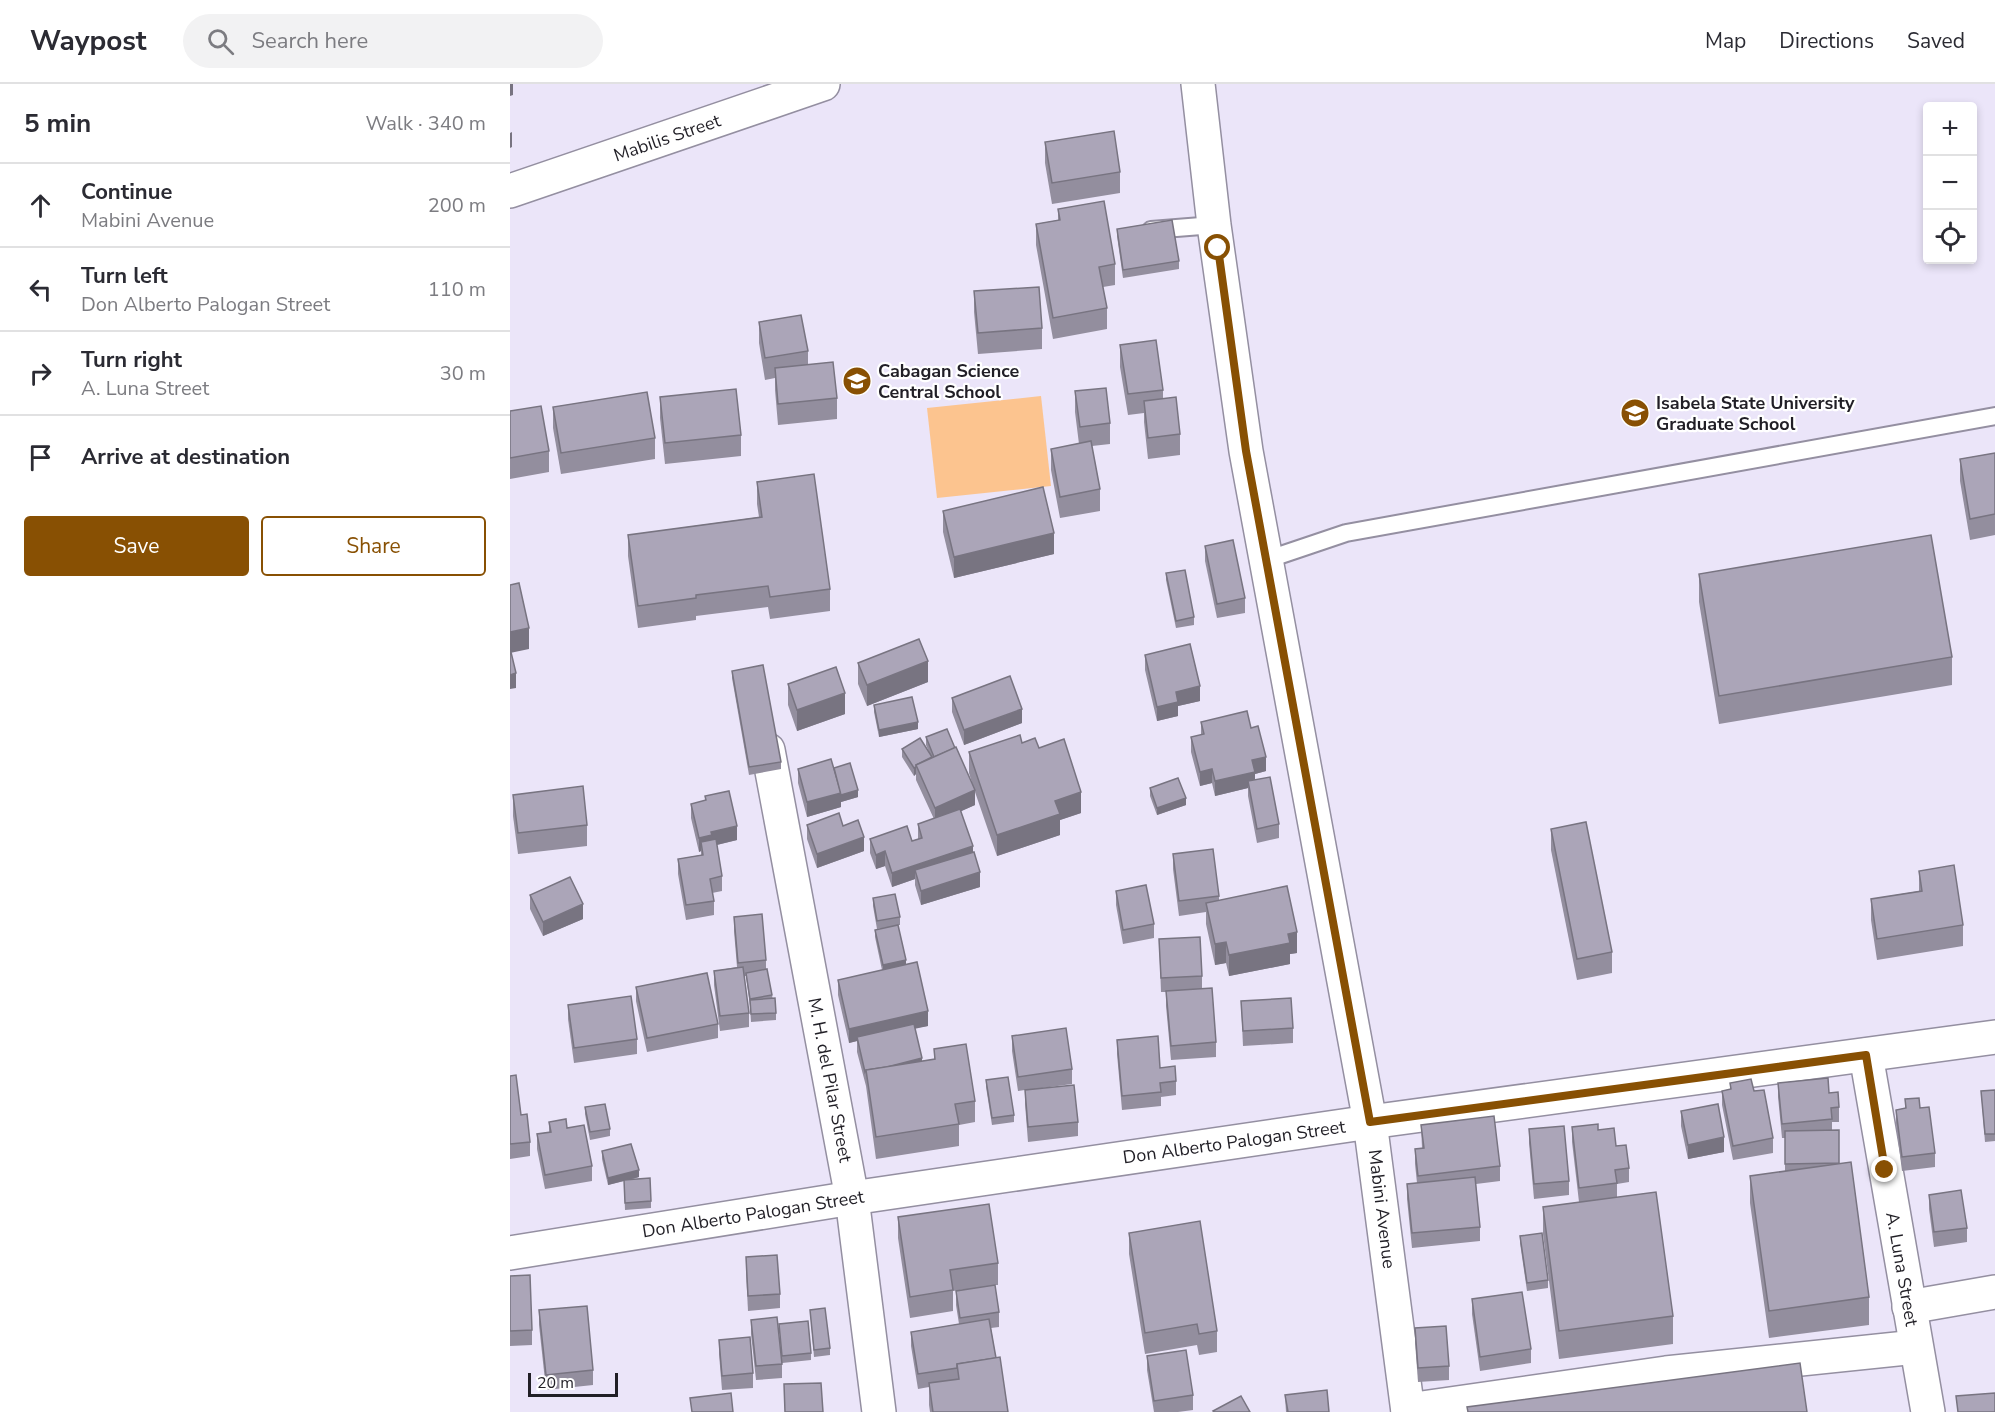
<!DOCTYPE html>
<html lang="en">
<head>
<meta charset="utf-8">
<style>
	body { margin:0; font-family:"Nunito Sans",sans-serif; background:#f2f2f3; color:#2b2b33 }
	.controls { position:absolute; right:18px; top:18px; display:grid; overflow:hidden; border-radius:6px; box-shadow:0 3px 9px #0003 }
	.controls button { width:54px; height:54px; display:grid; place-items:center; padding:0; border:0; border-bottom:2px solid #e1e1e2; background:#fff; color:#2b2b33; font:30px sans-serif }
	.scale { position:absolute; left:18px; bottom:15px; width:90px; box-sizing:border-box; padding-left:6px; border:3px solid #211f26; border-top:0; font-size:16px; line-height:21px; white-space:nowrap; color:#211f26; -webkit-text-stroke:4px #fff; paint-order:stroke }
	.stop { position:absolute; width:18px; height:18px; margin:-14px; border:4px solid #885003; border-radius:50%; background:#fff }
	.stop.end { background:#885003; border-color:#fff; box-shadow:0 2px 6px #0008 }
	.list { margin:0; padding:0; list-style:none }
	h2 { display:flex; justify-content:space-between; align-items:center; height:78px; margin:0; padding:0 24px; font-size:26px }
	h2 small { font-size:20px; font-weight:400; color:#7c7c81 }
	.list li { display:grid; grid-template-columns:39px 1fr auto; gap:18px; align-items:center; box-sizing:border-box; height:84px; padding:0 24px; border-top:2px solid #e1e1e2 }
	.list b { display:block; font-size:22px; white-space:nowrap }
	.list p { margin:0; font-size:20px; white-space:nowrap; color:#7c7c81 }
	.list em { font-size:20px; font-style:normal; color:#7c7c81 }
	.actions { display:flex; gap:12px; padding:18px 24px }
	.actions a { flex:1; padding:14px 0; border:2px solid #885003; border-radius:6px; text-align:center; font-size:21px; color:#885003 }
	.actions .main { background:#885003; color:#fff }
	.icon { flex:none; width:33px; height:33px; fill:none; stroke:currentColor; stroke-width:2; stroke-linecap:round; stroke-linejoin:round }
	.map { position:relative; flex:none; width:1485px; height:1328px; overflow:hidden }
	header { display:flex; align-items:center; gap:36px; box-sizing:border-box; height:84px; padding:0 30px; background:#fff; border-bottom:2px solid #e1e1e2 }
	header strong { font-size:28px }
	nav { display:flex; gap:33px; margin-inline-start:auto; font-size:21px }
	.search { width:420px; height:54px; background:#f2f2f3; display:flex; align-items:center; gap:15px; box-sizing:border-box; padding:0 21px; border-radius:33px; color:#7c7c81; font-size:22px }
	main { display:flex }
	aside { flex:1; background:#fff }
	.map>svg:first-child { display:block }
	.green { fill:#fcc48f }
	.lines { fill:none; stroke-linecap:round; stroke-linejoin:round }
	.lane-casing { stroke:#948fa1; stroke-width:20 }
	.street-casing { stroke:#948fa1; stroke-width:36 }
	.lane { stroke:#fff; stroke-width:16 }
	.street { stroke:#fff; stroke-width:33 }
	.wall { fill:#938e9e }
	.shaded-wall { fill:#787481 }
	.building { fill:#aba5b8; stroke:#787481; stroke-width:1.5 }
	.route { stroke:#885003; stroke-width:8 }
	.labels { text-anchor:middle; stroke-width:4.5; stroke-linejoin:round; paint-order:stroke }
	.street-label { font-size:18px; fill:#211f26; stroke:#fff }
	.poi-label { font-size:18px; font-weight:bold; fill:#211f26; stroke:#fff; text-anchor:start }
</style>
</head>
<body>
<header>
<strong>Waypost</strong>
<div class="search"><svg class="icon" aria-label="search" viewBox="0 0 24 24"><circle cx="10" cy="10" r="6"/><path d="M15 15l6 6"/></svg>Search here</div>
<nav><a>Map</a><a>Directions</a><a>Saved</a></nav>
</header>
<main>
<aside>
<h2>5 min<small>Walk · 340 m</small></h2>
<ul class="list">
<li><svg class="icon" aria-label="ahead" viewBox="0 0 24 24"><path d="M12 20V5M6 11l6-6 6 6"/></svg><div><b>Continue</b><p>Mabini Avenue</p></div><em>200 m</em></li>
<li><svg class="icon" aria-label="left" viewBox="0 0 24 24"><path d="M17 20v-9H6M10 6l-5 5 5 5"/></svg><div><b>Turn left</b><p>Don Alberto Palogan Street</p></div><em>110 m</em></li>
<li><svg class="icon" aria-label="right" viewBox="0 0 24 24"><path d="M7 20v-9h11M14 6l5 5-5 5"/></svg><div><b>Turn right</b><p>A. Luna Street</p></div><em>30 m</em></li>
<li><svg class="icon" aria-label="arrive" viewBox="0 0 24 24"><path d="M6 21V4h12l-3 4 3 4H6"/></svg><div><b>Arrive at destination</b></div></li>
</ul>
<div class="actions"><a class="main">Save</a><a>Share</a></div>
</aside>
<div class="map">
<svg width="1485" height="1328" viewBox="0 0 1485 1328">
	<rect width="100%" height="100%" fill="#ebe5f9"/>
	<polygon class="green" points="531,312 541,402 427,414 417,324"/>
	<g class="lines">
		<g class="lane-casing">
			<g id="lane">
				<polyline points="641,146 704,141"/>
				<polyline points="756,476 836,449 1485,332"/>
			</g>
		</g>
		<g class="street-casing">
			<g id="street">
				<polyline points="688,0 704,141 736,367 860,1038 898,1328"/>
				<polyline points="0,107 313,0"/>
				<polyline points="258,666 342,1114 369,1328"/>
				<polyline points="1356,971 1418,1328"/>
				<polyline points="0,1169 342,1114 860,1038 1485,953"/>
				<polyline points="1399,1223 1485,1208"/>
				<polyline points="898,1326 1156,1289 1406,1263"/>
			</g>
		</g>
		<use href="#lane" class="lane"/>
		<use href="#street" class="street"/>
	</g>
	<g class="wall">
		<polygon points="535,58 610,88 610,109 542,120 535,79"/>
		<polygon points="548,125 605,180 605,201 593,203 597,224 597,245 543,255 526,161 526,140 548,136"/>
		<polygon points="607,145 669,177 669,185 613,194 607,152"/>
		<polygon points="464,207 532,244 532,265 468,270 464,228"/>
		<polygon points="249,238 298,267 298,281 327,314 327,335 268,341 265,306 265,294 255,296 249,259"/>
		<polygon points="610,261 653,306 653,315 670,350 670,371 638,375 634,338 634,329 618,331 610,283"/>
		<polygon points="565,307 600,339 600,360 582,362 590,405 590,427 550,434 541,386 541,365 569,360 565,328"/>
		<polygon points="150,313 231,351 231,372 155,380 150,334"/>
		<polygon points="43,323 145,354 145,375 51,390 43,344"/>
		<polygon points="0,327 39,367 39,388 0,395"/>
		<polygon points="1485,369 1485,451 1460,456 1450,397 1450,375"/>
		<polygon points="247,398 320,505 320,527 260,535 258,523 186,532 186,536 128,544 118,472 118,451 249,433 247,420"/>
		<polygon points="433,427 544,470 444,494 433,448"/>
		<polygon points="695,462 735,514 735,529 707,534 695,477"/>
		<polygon points="656,489 684,533 684,541 666,544 656,496"/>
		<polygon points="1189,490 1442,573 1442,601 1209,640 1189,518"/>
		<polygon points="635,571 690,617 668,622 668,632 647,637 635,586"/>
		<polygon points="348,579 418,598 357,622 348,600"/>
		<polygon points="222,587 271,678 271,685 239,691 222,594"/>
		<polygon points="278,600 335,630 287,647 278,621"/>
		<polygon points="442,614 512,639 454,661 442,628"/>
		<polygon points="364,621 408,645 369,653 364,628"/>
		<polygon points="691,638 741,644 756,687 745,690 745,696 769,740 769,754 747,759 738,712 738,704 705,712 702,699 690,702 681,668 681,653 691,651"/>
		<polygon points="416,653 463,702 459,689 459,668 512,659 529,664 571,729 550,736 550,751 487,772 465,708 465,721 451,727 463,768 470,803 411,821 405,801 405,795 382,803 375,782 366,785 360,769 360,755 402,757 408,755 408,740 424,735 406,696 406,690 404,692 392,673 392,665 420,670 416,661"/>
		<polygon points="324,684 348,713 331,718 331,723 297,733 288,699 288,685"/>
		<polygon points="640,704 676,721 647,731 640,712"/>
		<polygon points="3,711 77,741 77,762 8,770 3,732"/>
		<polygon points="195,712 227,756 207,761 212,792 212,807 202,809 204,817 204,831 176,836 168,790 168,775 191,771 191,767 189,768 181,734 181,720 195,717"/>
		<polygon points="297,741 354,767 307,784 297,755"/>
		<polygon points="1041,745 1102,868 1102,889 1067,896 1041,766"/>
		<polygon points="663,770 709,812 709,816 787,869 780,870 780,880 719,892 716,879 705,881 696,840 696,828 669,832 663,785"/>
		<polygon points="1409,787 1453,841 1453,862 1367,876 1361,836 1361,815 1409,807"/>
		<polygon points="606,807 644,840 644,854 613,860 606,821"/>
		<polygon points="20,811 73,835 33,852 20,825"/>
		<polygon points="363,814 390,833 390,841 388,841 396,881 418,942 405,944 412,977 424,975 424,965 465,1017 465,1038 449,1041 449,1062 366,1075 356,1002 347,968 347,957 339,959 328,911 328,896 372,886 365,853 365,846 386,842 367,845 363,822"/>
		<polygon points="224,833 256,876 256,885 266,929 266,936 241,938 240,922 236,892 234,892 239,929 239,943 210,947 204,901 204,887 227,883 224,847"/>
		<polygon points="649,855 692,892 692,904 706,958 706,973 661,976 656,922 656,908 651,908"/>
		<polygon points="126,903 208,940 208,954 137,968 126,917"/>
		<polygon points="731,917 783,944 783,959 733,962"/>
		<polygon points="58,921 127,955 127,970 64,979 58,935"/>
		<polygon points="502,952 562,985 562,1000 525,1005 568,1038 568,1052 518,1058 515,1020 515,1006 508,1007 502,967"/>
		<polygon points="607,956 650,984 666,997 666,1011 651,1013 651,1022 612,1026 607,970"/>
		<polygon points="0,992 11,1031 20,1058 20,1072 0,1075"/>
		<polygon points="476,996 504,1031 504,1038 482,1041 476,1003"/>
		<polygon points="1220,999 1244,1007 1263,1054 1263,1069 1223,1076 1212,1021 1212,1007 1220,1005"/>
		<polygon points="1268,999 1319,1009 1329,1023 1329,1038 1322,1038 1322,1046 1359,1213 1359,1241 1259,1254 1240,1119 1240,1092 1275,1087 1275,1054 1272,1054 1268,1013"/>
		<polygon points="1485,1006 1485,1057 1475,1058 1471,1007"/>
		<polygon points="1395,1015 1410,1024 1425,1069 1425,1083 1392,1087 1386,1040 1386,1026 1395,1024"/>
		<polygon points="75,1023 100,1045 100,1052 80,1056 75,1030"/>
		<polygon points="1171,1027 1214,1068 1178,1075 1171,1042"/>
		<polygon points="39,1038 57,1044 82,1082 82,1097 35,1105 27,1065 27,1050 39,1048"/>
		<polygon points="911,1041 990,1082 990,1097 966,1100 970,1143 970,1157 902,1164 897,1115 897,1100 907,1099 905,1080 905,1065 912,1064"/>
		<polygon points="1062,1043 1088,1046 1106,1062 1119,1084 1119,1098 1107,1100 1107,1113 1163,1232 1163,1260 1049,1275 1033,1150 1033,1123 1069,1118 1062,1058"/>
		<polygon points="1019,1045 1059,1097 1059,1111 1024,1115 1019,1059"/>
		<polygon points="92,1067 129,1093 120,1096 141,1117 141,1124 115,1126 114,1097 98,1101 92,1075"/>
		<polygon points="1419,1111 1457,1144 1457,1158 1424,1163 1419,1125"/>
		<polygon points="388,1133 488,1179 488,1201 485,1201 489,1228 489,1243 481,1244 486,1274 498,1328 420,1328 419,1321 419,1303 408,1305 401,1262 401,1248 449,1240 446,1221 446,1207 456,1205 443,1207 443,1227 400,1234 388,1154"/>
		<polygon points="619,1149 707,1247 707,1268 689,1271 687,1261 635,1270 619,1170"/>
		<polygon points="1010,1152 1038,1196 1038,1204 1017,1207 1010,1159"/>
		<polygon points="236,1173 270,1210 270,1224 238,1227 236,1188"/>
		<polygon points="0,1192 22,1246 22,1261 0,1262"/>
		<polygon points="962,1215 1021,1265 1021,1279 970,1287 962,1230"/>
		<polygon points="29,1226 83,1286 83,1301 36,1306 29,1241"/>
		<polygon points="300,1226 320,1264 320,1271 304,1273"/>
		<polygon points="241,1236 272,1280 272,1294 246,1296 241,1250"/>
		<polygon points="269,1240 301,1269 301,1276 272,1279"/>
		<polygon points="905,1244 939,1282 939,1296 908,1298 905,1258"/>
		<polygon points="209,1256 243,1289 243,1304 212,1306 209,1270"/>
		<polygon points="637,1272 683,1311 683,1326 668,1328 644,1328 637,1286"/>
		<polygon points="775,1311 819,1328 776,1328"/>
	</g>
	<g class="shaded-wall">
		<polygon points="0,0 3,0 3,11 0,12"/>
		<polygon points="2,48 2,63 0,64 0,49"/>
		<polygon points="544,449 544,470 444,494 444,473"/>
		<polygon points="19,544 19,565 0,569 0,548"/>
		<polygon points="418,577 418,598 357,622 357,601"/>
		<polygon points="6,589 6,604 0,605 0,591"/>
		<polygon points="690,602 690,617 668,622 668,632 647,637 647,623 666,608"/>
		<polygon points="335,609 335,630 287,647 287,626"/>
		<polygon points="512,625 512,639 454,661 454,646"/>
		<polygon points="408,638 408,645 369,653 369,646"/>
		<polygon points="756,673 756,687 745,690 745,702 738,697 738,704 705,712 705,697 742,676"/>
		<polygon points="406,683 406,690 404,692 404,684"/>
		<polygon points="702,685 702,699 690,702 690,688"/>
		<polygon points="348,706 348,713 331,718 331,723 297,733 297,718 331,709"/>
		<polygon points="465,706 465,721 425,739 425,724"/>
		<polygon points="571,708 571,729 550,736 550,751 487,772 487,751 545,717"/>
		<polygon points="676,714 676,721 647,731 647,724"/>
		<polygon points="227,742 227,756 202,762 191,758 191,767 189,768 189,754 201,748"/>
		<polygon points="354,753 354,767 307,784 307,770"/>
		<polygon points="463,762 463,776 405,786 405,795 382,803 382,789"/>
		<polygon points="375,767 375,782 366,785 366,771"/>
		<polygon points="470,788 470,803 411,821 411,807"/>
		<polygon points="73,820 73,835 33,852 33,838"/>
		<polygon points="787,848 787,869 780,870 780,880 719,892 719,871 778,850"/>
		<polygon points="716,858 716,879 705,881 705,860"/>
		<polygon points="396,876 396,883 373,888 373,881"/>
		<polygon points="418,927 418,942 348,957 347,953 347,957 339,959 339,945"/>
		<polygon points="412,974 412,989 356,988"/>
		<polygon points="1214,1053 1214,1068 1178,1075 1178,1061"/>
		<polygon points="129,1086 129,1093 98,1101 98,1094"/>
	</g>
	<g class="building">
		<polygon points="604,47 610,88 542,99 535,58"/>
		<polygon points="594,117 605,180 589,183 597,224 543,234 526,140 550,136 548,125"/>
		<polygon points="662,136 669,177 613,186 607,145"/>
		<polygon points="529,203 532,244 468,249 464,207"/>
		<polygon points="291,231 298,267 255,274 249,238"/>
		<polygon points="646,256 653,306 618,310 610,261"/>
		<polygon points="323,278 327,314 268,320 265,284"/>
		<polygon points="596,304 600,339 570,343 565,307"/>
		<polygon points="226,305 231,351 155,359 150,313"/>
		<polygon points="137,308 145,354 51,369 43,323"/>
		<polygon points="666,313 670,350 638,354 634,317"/>
		<polygon points="31,322 39,367 0,374 0,327"/>
		<polygon points="581,357 590,405 550,413 541,365"/>
		<polygon points="1485,369 1485,430 1460,435 1450,375"/>
		<polygon points="304,390 320,505 260,513 258,502 186,511 186,514 128,522 118,451 252,433 247,398"/>
		<polygon points="533,403 544,449 444,473 433,427"/>
		<polygon points="1421,451 1442,573 1209,612 1189,490"/>
		<polygon points="723,456 735,514 707,520 695,462"/>
		<polygon points="675,486 684,533 666,537 656,489"/>
		<polygon points="9,499 19,544 0,548 0,501"/>
		<polygon points="409,555 418,577 357,601 348,579"/>
		<polygon points="680,560 690,602 666,608 668,618 647,623 635,571"/>
		<polygon points="0,564 6,589 0,591"/>
		<polygon points="253,581 271,678 239,683 222,587"/>
		<polygon points="326,583 335,609 287,626 278,600"/>
		<polygon points="500,592 512,625 454,646 442,614"/>
		<polygon points="402,613 408,638 369,646 364,621"/>
		<polygon points="737,627 741,644 748,642 756,673 742,676 745,688 705,697 702,685 690,688 681,653 694,650 691,638"/>
		<polygon points="437,645 445,664 424,673 416,653"/>
		<polygon points="510,651 512,659 525,654 529,664 554,655 571,708 545,717 550,730 487,751 459,668"/>
		<polygon points="410,654 422,673 406,681 406,683 404,684 392,665"/>
		<polygon points="446,663 465,706 425,724 406,681"/>
		<polygon points="321,675 331,709 297,718 288,685"/>
		<polygon points="340,679 348,706 331,711 324,684"/>
		<polygon points="760,693 769,740 747,745 738,697"/>
		<polygon points="668,694 676,714 647,724 640,704"/>
		<polygon points="73,702 77,741 8,749 3,711"/>
		<polygon points="219,707 227,742 201,748 202,751 189,754 181,720 196,716 195,712"/>
		<polygon points="450,725 463,762 382,789 375,767 366,771 360,755 397,742 402,757 412,754 408,740"/>
		<polygon points="329,729 333,742 348,736 354,753 307,770 297,741"/>
		<polygon points="1076,738 1102,868 1067,875 1041,745"/>
		<polygon points="206,755 212,792 200,795 204,817 176,821 168,775 193,771 191,758"/>
		<polygon points="703,765 709,812 669,817 663,770"/>
		<polygon points="464,768 470,788 411,807 405,786"/>
		<polygon points="1444,781 1453,841 1367,855 1361,815 1412,807 1409,787"/>
		<polygon points="60,793 73,820 33,838 20,811"/>
		<polygon points="636,801 644,840 613,846 606,807"/>
		<polygon points="777,802 787,848 778,850 780,859 719,871 716,858 705,860 696,819"/>
		<polygon points="385,810 390,833 367,837 363,814"/>
		<polygon points="252,830 256,876 228,879 224,833"/>
		<polygon points="388,841 396,876 373,881 365,846"/>
		<polygon points="690,853 692,892 651,894 649,855"/>
		<polygon points="407,878 418,927 339,945 328,896"/>
		<polygon points="233,883 239,929 210,932 204,887"/>
		<polygon points="257,885 262,911 240,915 236,889"/>
		<polygon points="197,889 208,940 137,954 126,903"/>
		<polygon points="702,904 706,958 661,962 656,907"/>
		<polygon points="121,912 127,955 64,964 58,921"/>
		<polygon points="265,914 266,929 241,930 240,916"/>
		<polygon points="781,914 783,944 733,947 731,917"/>
		<polygon points="404,940 412,974 377,983 356,986 355,988 347,953"/>
		<polygon points="556,944 562,985 508,993 502,952"/>
		<polygon points="648,952 650,984 665,982 666,997 650,999 651,1008 612,1012 607,956"/>
		<polygon points="456,960 465,1017 445,1020 449,1040 366,1053 356,986 425,975 424,965"/>
		<polygon points="6,991 11,1031 17,1030 20,1058 0,1060 0,992"/>
		<polygon points="498,993 504,1031 482,1034 476,996"/>
		<polygon points="1318,994 1319,1009 1328,1008 1329,1023 1321,1024 1322,1035 1272,1040 1268,999"/>
		<polygon points="1241,995 1244,1007 1254,1006 1263,1054 1223,1062 1212,1007 1221,1005 1220,999"/>
		<polygon points="564,1001 568,1038 518,1043 515,1006"/>
		<polygon points="1485,1006 1485,1050 1475,1050 1471,1007"/>
		<polygon points="1409,1014 1410,1024 1419,1023 1425,1069 1392,1073 1386,1026 1396,1024 1395,1015"/>
		<polygon points="95,1020 100,1045 80,1048 75,1023"/>
		<polygon points="1208,1020 1214,1053 1178,1061 1171,1027"/>
		<polygon points="984,1032 990,1082 908,1092 905,1065 914,1064 911,1041"/>
		<polygon points="56,1035 57,1044 74,1041 82,1082 35,1091 27,1050 41,1048 39,1038"/>
		<polygon points="1088,1040 1088,1046 1104,1044 1106,1062 1116,1061 1119,1084 1105,1086 1107,1099 1069,1104 1062,1043"/>
		<polygon points="1054,1042 1059,1097 1024,1100 1019,1045"/>
		<polygon points="1329,1046 1329,1079 1275,1080 1275,1047"/>
		<polygon points="121,1060 129,1086 98,1094 92,1067"/>
		<polygon points="1341,1078 1359,1213 1259,1227 1240,1092"/>
		<polygon points="965,1093 970,1143 902,1149 897,1100"/>
		<polygon points="140,1094 141,1117 115,1119 114,1096"/>
		<polygon points="1451,1106 1457,1144 1424,1148 1419,1111"/>
		<polygon points="1146,1108 1163,1232 1049,1247 1033,1123"/>
		<polygon points="479,1120 488,1179 440,1186 443,1206 400,1213 388,1133"/>
		<polygon points="690,1137 707,1247 689,1250 687,1240 635,1249 619,1149"/>
		<polygon points="1032,1149 1038,1196 1017,1199 1010,1152"/>
		<polygon points="267,1171 270,1210 238,1212 236,1173"/>
		<polygon points="20,1191 22,1246 0,1247 0,1192"/>
		<polygon points="485,1201 489,1228 450,1234 446,1207"/>
		<polygon points="1012,1208 1021,1265 970,1273 962,1215"/>
		<polygon points="77,1222 83,1286 36,1291 29,1226"/>
		<polygon points="315,1224 320,1264 304,1266 300,1226"/>
		<polygon points="267,1233 272,1280 246,1282 241,1236"/>
		<polygon points="479,1235 486,1274 447,1280 447,1284 408,1290 401,1248"/>
		<polygon points="298,1237 301,1269 272,1272 269,1240"/>
		<polygon points="936,1242 939,1282 908,1284 905,1244"/>
		<polygon points="240,1253 243,1289 212,1292 209,1256"/>
		<polygon points="676,1266 683,1311 644,1317 637,1272"/>
		<polygon points="490,1273 498,1328 423,1328 419,1299 449,1295 447,1280"/>
		<polygon points="1290,1279 1297,1328 958,1328 957,1323"/>
		<polygon points="311,1299 313,1328 275,1328 274,1300"/>
		<polygon points="817,1306 819,1328 778,1328 775,1311"/>
		<polygon points="221,1309 223,1328 182,1328 180,1314"/>
		<polygon points="1485,1309 1485,1328 1448,1328 1446,1312"/>
		<polygon points="731,1312 740,1328 704,1328 703,1327"/>
	</g>
	<g class="lines">
		<polyline class="route" points="708,164 736,367 860,1038 1356,971 1375,1086"/>
	</g>
	<defs>
		<g id="school-disc" transform="scale(1.5)"><circle r="9.5" fill="#885003" stroke="#fff"/><path d="M0-5L7-2L0 1L-7-2ZM-4 1L0 2.5L4 1V4Q0 6-4 4Z" fill="#fff"/></g>
		<g id="university-disc" transform="scale(1.5)"><circle r="9.5" fill="#885003" stroke="#fff"/><path d="M0-5L7-2L0 1L-7-2ZM-4 1L0 2.5L4 1V4Q0 6-4 4Z" fill="#fff"/></g>
	</defs>
	<g fill-rule="evenodd">
		<use href="#school-disc" x="347" y="297"/>
		<use href="#university-disc" x="1125" y="329"/>
	</g>
	<g class="labels">
		<g class="street-label">
			<text transform="translate(157 54) rotate(-19)" y="6">Mabilis Street</text>
			<text transform="translate(320 996) rotate(79)" y="6">M. H. del Pilar Street</text>
			<text transform="translate(724 1058) rotate(-8)" y="6">Don Alberto Palogan Street</text>
			<text transform="translate(872 1125) rotate(83)" y="6">Mabini Avenue</text>
			<text transform="translate(243 1130) rotate(-9)" y="6">Don Alberto Palogan Street</text>
			<text transform="translate(1392 1185) rotate(80)" y="6">A. Luna Street</text>
		</g>
		<g class="poi-label">
			<text x="368" y="293">Cabagan Science<tspan x="368" dy="21">Central School</tspan></text>
			<text x="1146" y="325">Isabela State University<tspan x="1146" dy="21">Graduate School</tspan></text>
		</g>
	</g>
</svg>
<div class="controls">
<button>+</button>
<button>−</button>
<button><svg class="icon" aria-label="locate" viewBox="0 0 24 24"><circle cx="12" cy="12" r="6"/><path d="M12 2v4M12 18v4M2 12h4M18 12h4"/></svg></button>
</div>
<div class="scale">20 m</div>
<div class="stop" style="left:708px;top:164px"></div>
<div class="stop end" style="left:1375px;top:1086px"></div>
</div>
</main>
</body>
</html>
